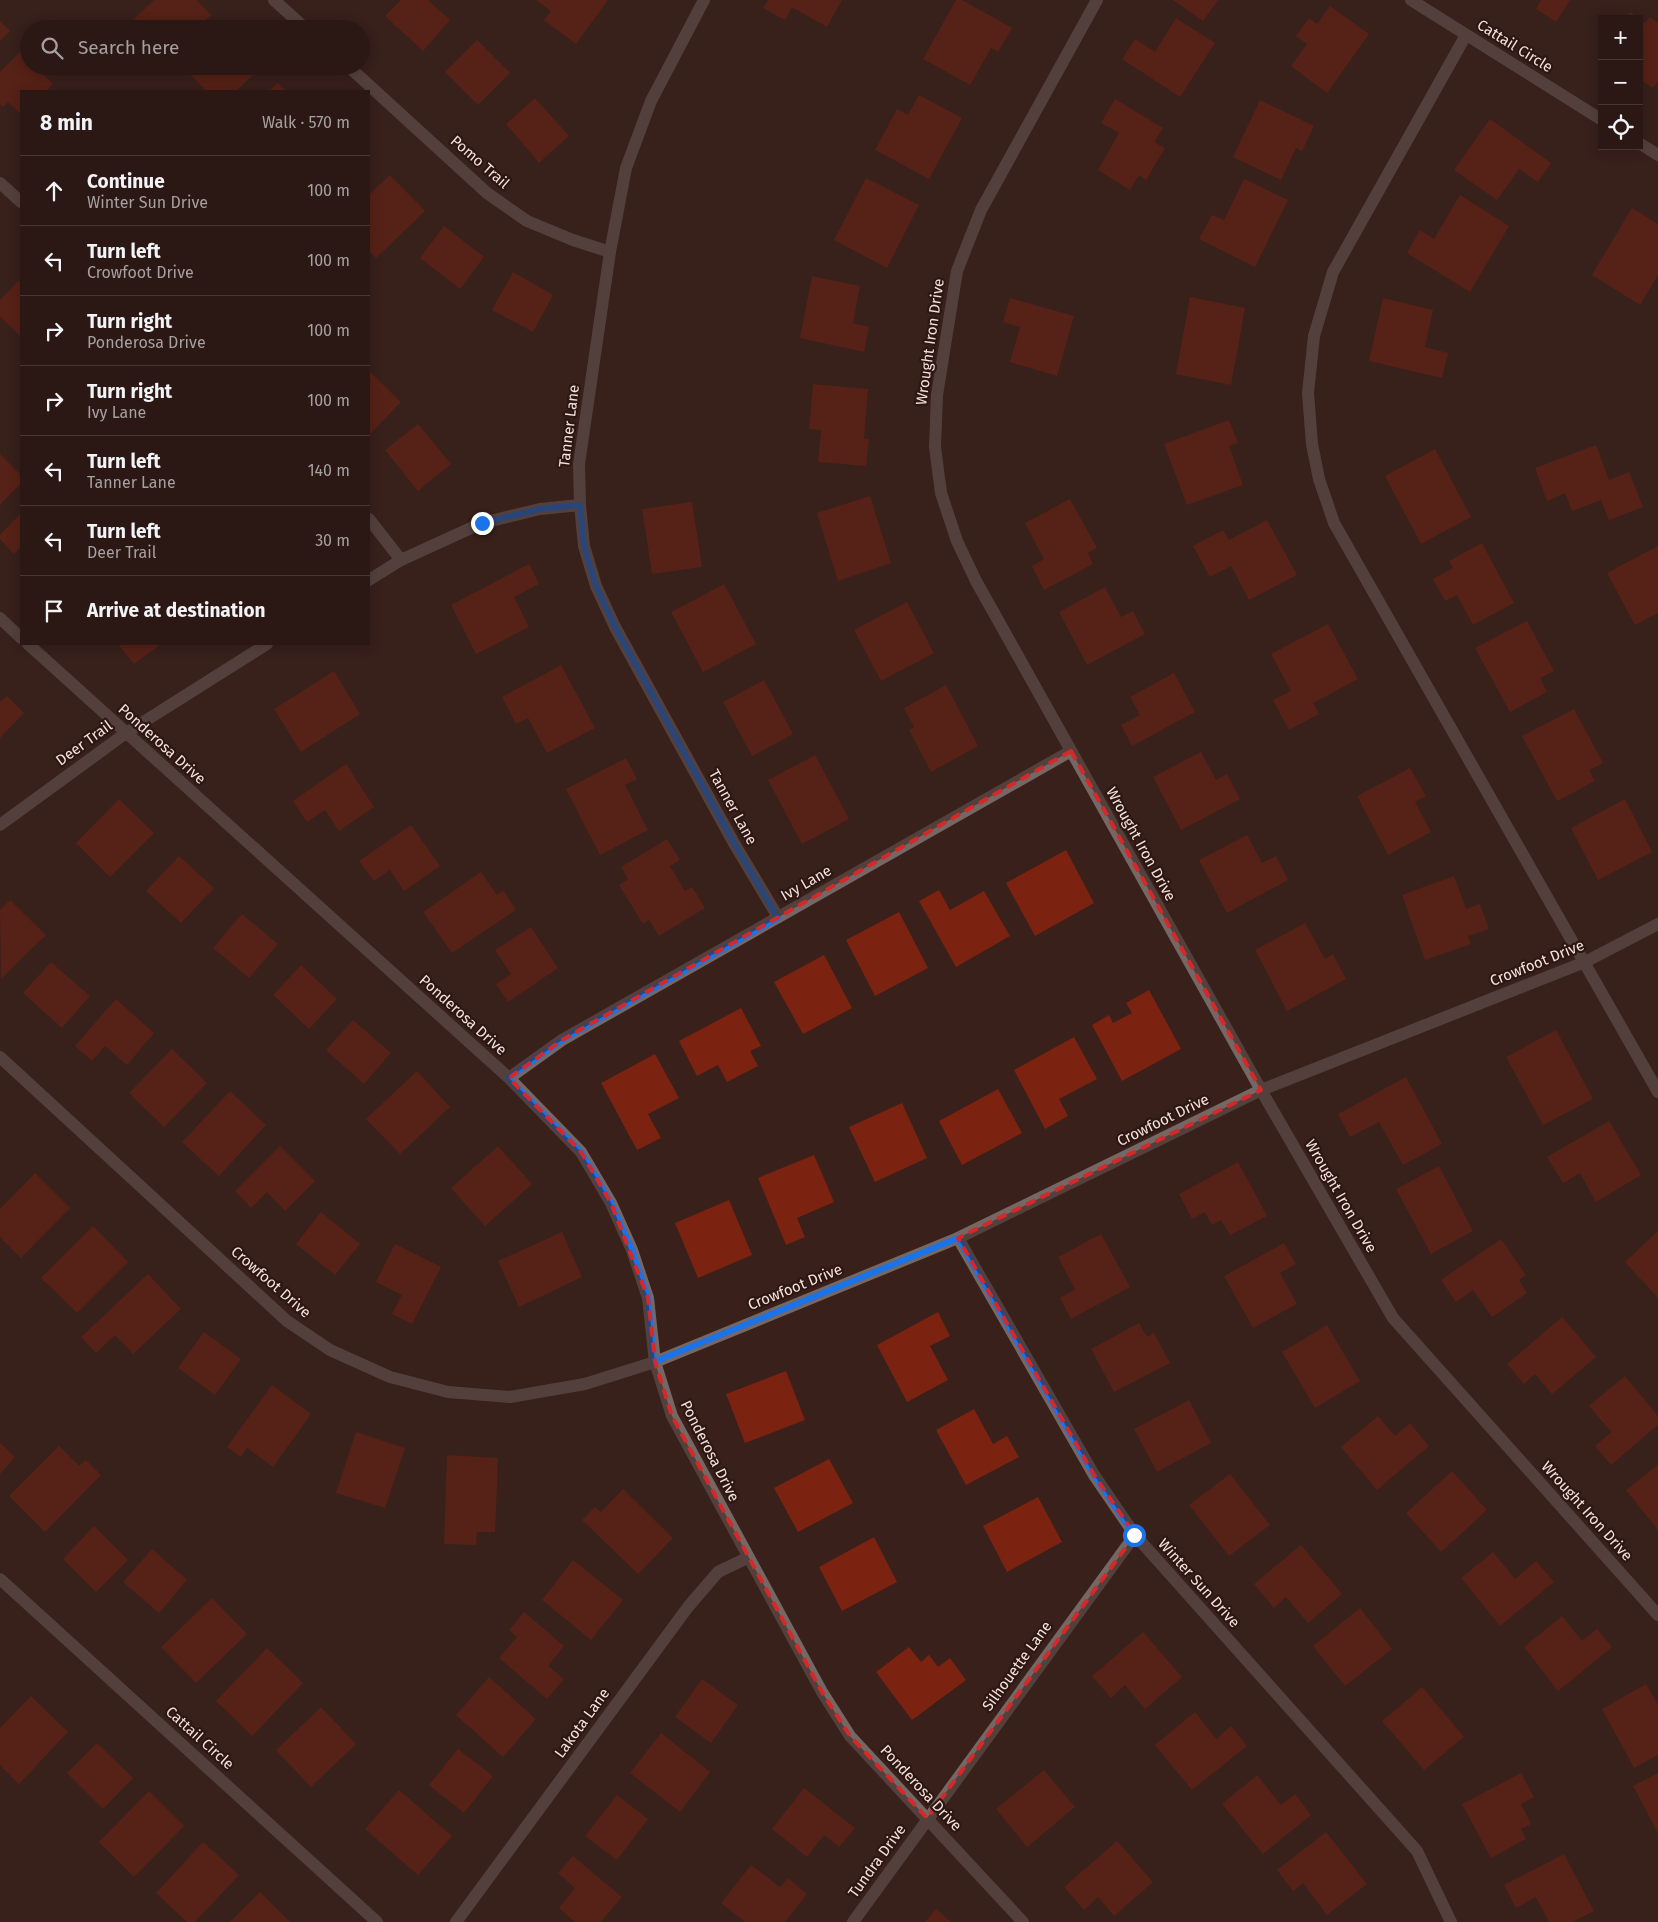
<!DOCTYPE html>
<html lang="en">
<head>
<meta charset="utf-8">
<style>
	body { margin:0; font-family:"Fira Sans",sans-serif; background:#372522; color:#f1f3f6 }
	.controls { position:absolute; right:15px; top:15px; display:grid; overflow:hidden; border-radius:0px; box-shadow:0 2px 12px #0003 }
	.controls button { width:45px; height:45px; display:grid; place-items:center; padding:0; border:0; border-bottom:1px solid #473734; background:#2b1814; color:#f1f3f6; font:25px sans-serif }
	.stop { position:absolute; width:15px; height:15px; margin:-11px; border:4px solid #1a73e8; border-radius:50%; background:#fff }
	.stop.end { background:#1a73e8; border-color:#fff; box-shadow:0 1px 5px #0008 }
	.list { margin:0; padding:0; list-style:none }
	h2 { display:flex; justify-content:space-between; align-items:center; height:65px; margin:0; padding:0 20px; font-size:21px }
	h2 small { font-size:16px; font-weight:400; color:#a6a0a0 }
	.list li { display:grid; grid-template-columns:32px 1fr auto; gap:15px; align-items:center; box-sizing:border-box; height:70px; padding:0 20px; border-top:1px solid #473734 }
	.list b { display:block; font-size:19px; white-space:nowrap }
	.list p { margin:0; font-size:16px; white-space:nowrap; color:#a6a0a0 }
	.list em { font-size:16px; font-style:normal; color:#a6a0a0 }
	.icon { flex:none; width:28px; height:28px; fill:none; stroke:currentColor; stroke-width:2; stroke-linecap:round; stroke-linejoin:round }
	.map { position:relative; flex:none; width:1658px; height:1922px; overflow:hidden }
	.search { position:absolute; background:#2b1814; box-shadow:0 2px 12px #0003; left:20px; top:20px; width:350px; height:55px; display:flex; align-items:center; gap:12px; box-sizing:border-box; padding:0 18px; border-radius:28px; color:#a6a0a0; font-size:19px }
	.panel { position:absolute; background:#2b1814; box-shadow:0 2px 12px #0003; left:20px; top:90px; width:350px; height:555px; border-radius:0px }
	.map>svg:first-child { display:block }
	.building { fill:#7b2210 }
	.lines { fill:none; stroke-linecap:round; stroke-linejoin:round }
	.minor { stroke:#746764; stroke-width:12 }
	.route { stroke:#1a73e8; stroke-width:6 }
	.marked { fill:none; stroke:#d62828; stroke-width:4; stroke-dasharray:10 6; stroke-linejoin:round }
	.labels { text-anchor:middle; stroke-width:4.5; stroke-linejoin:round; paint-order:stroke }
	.street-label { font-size:15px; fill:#f3e2de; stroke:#2e1712 }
</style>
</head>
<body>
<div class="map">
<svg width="1658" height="1922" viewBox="0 0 1658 1922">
	<rect width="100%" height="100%" fill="#39201b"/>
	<g class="building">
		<polygon points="154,0 197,0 211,15 196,29 138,29 131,22"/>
		<polygon points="401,0 428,0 450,20 423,51 385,16"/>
		<polygon points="536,0 608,0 576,44 544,20 551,11"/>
		<polygon points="768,0 842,0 827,27 792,7 785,20 763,8"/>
		<polygon points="956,0 962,0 1012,28 998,52 991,48 970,85 923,59"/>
		<polygon points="1173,0 1218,0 1203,21"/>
		<polygon points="1541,0 1570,0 1556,22 1536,9"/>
		<polygon points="1330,6 1369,34 1327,93 1291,66 1307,44 1296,36 1309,18 1317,24"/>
		<polygon points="1630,12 1645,23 1650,17 1658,23 1658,81 1653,88 1639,79 1639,19 1626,19"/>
		<polygon points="1176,18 1215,43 1180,97 1122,59 1135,39 1155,52"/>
		<polygon points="0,21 10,31 0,41"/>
		<polygon points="477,40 510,73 478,105 445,72"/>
		<polygon points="20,52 29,61 29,66 34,66 53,84 46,91 21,91 21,114 8,102 3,107 0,104 0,72"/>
		<polygon points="190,66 262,66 236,91 206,91 186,70"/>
		<polygon points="278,83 286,91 269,91"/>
		<polygon points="919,95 962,118 929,179 875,150 897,109 908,115"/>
		<polygon points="535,98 569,136 539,163 506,124"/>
		<polygon points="1115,99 1163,128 1154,142 1165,148 1146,180 1139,175 1130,190 1098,170 1119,133 1101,123"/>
		<polygon points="1260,100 1314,126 1302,151 1296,148 1281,180 1233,157"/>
		<polygon points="1490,119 1551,163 1538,182 1519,169 1497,200 1454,170"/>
		<polygon points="390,175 425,211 376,258 369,251 369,195"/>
		<polygon points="866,178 919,205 887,268 834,240"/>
		<polygon points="1244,179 1288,200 1255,267 1199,239 1212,215 1224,220"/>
		<polygon points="1460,195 1509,226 1470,292 1407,253 1420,230 1434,239"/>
		<polygon points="1632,208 1658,224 1658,275 1640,305 1592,275"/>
		<polygon points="444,226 484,257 460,289 420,258"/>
		<polygon points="513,272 553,295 533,332 492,310"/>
		<polygon points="812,276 860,286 853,323 869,327 864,352 800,338"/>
		<polygon points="18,281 21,284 21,336 0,317 0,300"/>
		<polygon points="1190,297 1245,308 1231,385 1176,374"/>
		<polygon points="1010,298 1074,316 1057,376 1010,362 1020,327 1003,322"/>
		<polygon points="1383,298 1433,310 1425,347 1448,353 1442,378 1369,361"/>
		<polygon points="369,371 401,402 369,435"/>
		<polygon points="813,384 868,389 864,439 869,439 866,466 818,462 821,430 809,429"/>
		<polygon points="1229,420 1238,443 1229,446 1243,485 1187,505 1164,444"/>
		<polygon points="418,424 451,464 418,491 385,450"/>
		<polygon points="1596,445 1609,480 1629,472 1643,507 1609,520 1601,500 1572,511 1565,493 1547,501 1535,468"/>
		<polygon points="1435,449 1471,517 1421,544 1385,476"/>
		<polygon points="0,454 21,475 21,483 0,505"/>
		<polygon points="870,496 891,563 838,581 817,513"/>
		<polygon points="1070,499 1097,548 1088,553 1093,564 1044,590 1032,566 1044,559 1025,523"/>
		<polygon points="692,502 702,567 652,574 642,509"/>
		<polygon points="21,513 21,546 14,554 0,539 0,535"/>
		<polygon points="1267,520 1297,575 1249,600 1231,566 1210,577 1193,546 1223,530 1229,540"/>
		<polygon points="1482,543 1514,603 1473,625 1457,595 1445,601 1433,579 1453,568 1449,561"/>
		<polygon points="1658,546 1658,613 1635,625 1607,573"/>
		<polygon points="529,564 539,584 514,597 529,627 476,654 451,605"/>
		<polygon points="724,584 756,644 703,672 671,612"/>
		<polygon points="1105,587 1121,617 1133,611 1145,634 1087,665 1059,612"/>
		<polygon points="907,602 934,653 881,681 854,630"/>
		<polygon points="1527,621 1554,671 1540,678 1547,692 1510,712 1475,648"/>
		<polygon points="1328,624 1358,679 1313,703 1319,714 1289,730 1273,700 1291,691 1271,654"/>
		<polygon points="118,644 161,644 134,664"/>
		<polygon points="561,665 595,728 547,753 528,718 516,724 502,697"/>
		<polygon points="334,671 360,714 301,752 274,709"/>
		<polygon points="1174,673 1195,712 1132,746 1121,725 1140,715 1130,697"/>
		<polygon points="764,680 793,734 752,756 723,702"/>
		<polygon points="946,685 978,746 931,772 909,730 914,727 904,708"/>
		<polygon points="7,696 24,713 0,738 0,702"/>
		<polygon points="1574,709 1603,763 1589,770 1595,781 1557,801 1522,736"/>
		<polygon points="1201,752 1216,780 1227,774 1240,799 1181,830 1153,777"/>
		<polygon points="815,755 849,819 802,844 768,780"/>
		<polygon points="626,758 637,779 625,785 648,830 600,855 566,789"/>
		<polygon points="346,764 374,807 339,831 325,810 307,822 293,801"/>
		<polygon points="1410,768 1426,796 1415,802 1431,832 1388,855 1357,796"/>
		<polygon points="119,799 154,833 110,877 76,843"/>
		<polygon points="1625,799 1652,852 1598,880 1571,828"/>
		<polygon points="411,825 440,866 404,891 390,870 374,881 359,861"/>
		<polygon points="1247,835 1262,863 1276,856 1288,880 1227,913 1199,860"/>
		<polygon points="667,839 680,860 670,866 685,891 692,887 705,908 659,936 649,920 643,924 619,885 628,879 621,867"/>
		<polygon points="1066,850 1094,903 1035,936 1006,883"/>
		<polygon points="179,856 214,888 181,923 146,891"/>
		<polygon points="481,872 497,895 503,890 516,910 452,953 423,912"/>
		<polygon points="1454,876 1466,909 1480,904 1489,929 1468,936 1471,944 1425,960 1402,895"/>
		<polygon points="939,890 950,910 984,891 1010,936 956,967 919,901"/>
		<polygon points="10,900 46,935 1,979 0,910"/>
		<polygon points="899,912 928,968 875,996 846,940"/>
		<polygon points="242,914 278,944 249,978 213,948"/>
		<polygon points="1305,923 1325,959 1333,954 1346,979 1287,1011 1255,950"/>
		<polygon points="531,927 558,968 508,1002 496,984 511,974 495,950"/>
		<polygon points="824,955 852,1008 803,1034 774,982"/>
		<polygon points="51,962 90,996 62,1028 23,993"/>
		<polygon points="301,965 337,999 309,1029 273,995"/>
		<polygon points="1149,990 1181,1049 1122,1081 1092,1025 1109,1015 1113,1023 1132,1013 1126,1003"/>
		<polygon points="116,999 154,1033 127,1065 105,1046 92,1061 75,1046"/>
		<polygon points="741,1008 761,1046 750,1051 758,1066 727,1082 718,1065 697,1076 679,1041"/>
		<polygon points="353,1020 391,1053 364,1084 326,1050"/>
		<polygon points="1556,1030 1593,1099 1543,1125 1506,1057"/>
		<polygon points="1074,1037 1097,1079 1059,1099 1068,1116 1045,1129 1014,1070"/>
		<polygon points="172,1049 207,1083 164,1127 129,1093"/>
		<polygon points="655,1054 679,1098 648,1114 661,1138 637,1150 601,1083"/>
		<polygon points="417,1071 450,1107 400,1154 366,1119"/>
		<polygon points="1406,1077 1442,1144 1403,1165 1379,1122 1350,1137 1338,1114"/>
		<polygon points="998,1089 1022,1133 962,1165 939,1121"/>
		<polygon points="230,1091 266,1125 219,1176 182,1142"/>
		<polygon points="902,1103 927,1158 875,1182 849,1127"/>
		<polygon points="1609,1121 1641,1175 1596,1202 1580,1173 1563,1183 1547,1157"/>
		<polygon points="280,1146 315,1181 285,1211 267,1192 251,1208 235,1191"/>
		<polygon points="498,1146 532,1184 485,1226 451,1188"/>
		<polygon points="814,1155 834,1202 797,1218 805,1237 786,1245 758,1178"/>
		<polygon points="1238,1162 1267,1216 1230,1235 1221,1220 1212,1225 1205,1212 1192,1219 1179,1194"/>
		<polygon points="1439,1166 1473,1231 1431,1254 1396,1189"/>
		<polygon points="35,1173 70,1208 21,1258 0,1237 0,1209"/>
		<polygon points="729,1200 752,1255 698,1278 675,1223"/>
		<polygon points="321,1212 360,1244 335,1275 296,1244"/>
		<polygon points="93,1226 128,1262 77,1313 41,1278"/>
		<polygon points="1658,1231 1658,1298 1625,1262"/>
		<polygon points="562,1232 582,1277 519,1307 498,1261"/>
		<polygon points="1101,1234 1130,1287 1071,1319 1060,1298 1075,1289 1058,1257"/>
		<polygon points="1501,1239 1526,1275 1519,1280 1527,1293 1492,1317 1473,1290 1456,1302 1441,1280"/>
		<polygon points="1284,1243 1296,1264 1280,1273 1297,1304 1253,1328 1224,1276"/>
		<polygon points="395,1244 441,1267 412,1324 392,1314 402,1295 376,1282"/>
		<polygon points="148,1274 181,1309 133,1354 115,1335 96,1353 81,1337"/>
		<polygon points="938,1312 950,1336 930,1346 948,1380 907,1402 877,1345"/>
		<polygon points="1562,1317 1596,1357 1552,1394 1535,1374 1524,1384 1507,1364"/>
		<polygon points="1139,1323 1147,1337 1154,1333 1170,1363 1114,1392 1091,1349"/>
		<polygon points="1327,1325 1360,1381 1315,1408 1282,1352"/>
		<polygon points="204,1332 241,1359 215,1395 178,1368"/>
		<polygon points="786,1371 805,1420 745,1443 726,1394"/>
		<polygon points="1625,1376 1658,1416 1658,1425 1611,1465 1595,1446 1611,1432 1589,1406"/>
		<polygon points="272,1385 311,1414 273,1467 247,1448 241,1457 227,1447"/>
		<polygon points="1189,1400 1211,1443 1157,1472 1134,1429"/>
		<polygon points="974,1409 993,1444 1007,1436 1019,1457 966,1485 936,1430"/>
		<polygon points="1378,1416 1395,1436 1410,1423 1429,1446 1377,1490 1341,1447"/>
		<polygon points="356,1432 405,1448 385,1508 336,1493"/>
		<polygon points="0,1443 15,1457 0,1474"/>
		<polygon points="59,1446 79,1466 86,1460 101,1475 45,1532 9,1496"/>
		<polygon points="447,1455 498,1458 495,1532 477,1532 476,1545 444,1544"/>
		<polygon points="829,1459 853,1503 798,1532 774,1488"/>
		<polygon points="1658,1465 1658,1530 1626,1490"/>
		<polygon points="1452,1471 1487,1510 1441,1552 1406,1513"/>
		<polygon points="1230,1474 1270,1525 1229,1556 1189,1505"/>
		<polygon points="623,1489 673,1538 638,1574 582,1520 595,1507 601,1512"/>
		<polygon points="1038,1497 1062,1542 1007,1572 983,1526"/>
		<polygon points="94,1526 128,1560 96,1592 63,1559"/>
		<polygon points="874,1537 897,1582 842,1611 819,1567"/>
		<polygon points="1301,1545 1342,1594 1308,1623 1286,1597 1274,1608 1254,1584"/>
		<polygon points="152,1549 187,1580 159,1613 123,1582"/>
		<polygon points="1493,1552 1515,1579 1536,1561 1554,1582 1500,1626 1461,1578"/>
		<polygon points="573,1560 623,1600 591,1640 542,1600"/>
		<polygon points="212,1598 247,1634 196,1683 161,1647"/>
		<polygon points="1360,1608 1392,1649 1345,1686 1313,1646"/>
		<polygon points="524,1612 564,1646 548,1666 564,1679 547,1699 499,1658 517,1637 509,1630"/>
		<polygon points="1562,1616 1582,1641 1597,1629 1612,1647 1558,1691 1524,1647"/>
		<polygon points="1143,1632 1182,1677 1145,1709 1125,1685 1111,1698 1092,1676"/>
		<polygon points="909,1647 921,1662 929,1655 938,1667 950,1658 966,1680 912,1720 876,1672"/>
		<polygon points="267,1648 303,1683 252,1736 216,1701"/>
		<polygon points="489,1677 536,1719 503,1757 456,1715"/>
		<polygon points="702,1679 738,1705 711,1743 675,1717"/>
		<polygon points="1646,1684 1658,1705 1658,1755 1634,1768 1602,1709"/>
		<polygon points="1422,1687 1464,1737 1424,1770 1382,1721"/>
		<polygon points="31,1696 68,1732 19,1784 0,1765 0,1728"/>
		<polygon points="321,1707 356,1744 311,1787 276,1750"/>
		<polygon points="1195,1712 1216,1739 1231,1726 1247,1746 1192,1790 1155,1745"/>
		<polygon points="661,1733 710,1772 680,1812 630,1773"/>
		<polygon points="97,1743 133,1778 103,1809 67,1773"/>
		<polygon points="458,1749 493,1776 464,1813 429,1785"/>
		<polygon points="1044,1770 1075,1807 1027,1847 996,1809"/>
		<polygon points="1521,1773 1534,1797 1521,1804 1531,1824 1521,1829 1526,1839 1491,1858 1462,1804"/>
		<polygon points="1658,1773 1658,1833 1633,1786"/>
		<polygon points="1257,1775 1281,1805 1295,1794 1311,1815 1263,1854 1222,1804"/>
		<polygon points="804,1788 855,1828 839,1847 824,1835 807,1857 772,1829"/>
		<polygon points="399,1790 452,1836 418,1875 365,1829"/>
		<polygon points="149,1791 184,1826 134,1877 99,1842"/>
		<polygon points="617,1795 648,1819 617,1860 585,1836"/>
		<polygon points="1326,1832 1367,1884 1327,1915 1303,1883 1293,1891 1277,1870"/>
		<polygon points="1117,1841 1153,1882 1114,1916 1098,1897 1084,1910 1064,1887"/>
		<polygon points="203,1842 239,1875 195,1922 187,1922 156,1893"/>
		<polygon points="1564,1854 1594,1911 1572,1922 1549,1922 1536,1897 1516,1908 1504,1885"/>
		<polygon points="573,1856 622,1897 601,1922 575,1922 559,1908 575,1888 558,1873"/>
		<polygon points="751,1865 780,1887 788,1878 807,1894 785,1922 745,1922 721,1903"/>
		<polygon points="260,1892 290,1922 230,1922"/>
		<polygon points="936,1909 951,1922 925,1922"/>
	</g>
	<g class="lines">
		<g class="minor">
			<polyline points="274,0 306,29"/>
			<polyline points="704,0 651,101 626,168 610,252 579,464 580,505 584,546 596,586 615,627 735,845 778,917"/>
			<polyline points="1097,0 981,210 957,271 937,395 935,447 941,493 957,541 976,581 1261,1090 1393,1318 1658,1615"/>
			<polyline points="1411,0 1602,120"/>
			<polyline points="1466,35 1333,272 1314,336 1308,393 1312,444 1319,479 1334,523 1658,1092"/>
			<polyline points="348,66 487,193 527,221 573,240 610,252"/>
			<polyline points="1639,143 1658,155"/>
			<polyline points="0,183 21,202"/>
			<polyline points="369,519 401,560"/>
			<polyline points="369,580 401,560 482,523 540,509 580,505"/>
			<polyline points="0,618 21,638"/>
			<polyline points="28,644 509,1078 581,1152 611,1203 632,1250 648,1298 655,1362 672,1416 822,1692 850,1736 1023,1922"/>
			<polyline points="0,825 126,733 267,644"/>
			<polyline points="0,1057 287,1321 330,1350 390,1377 448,1392 510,1397 585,1384 655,1362 958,1238 1261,1090 1585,962 1658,924"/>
			<polyline points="509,1078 562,1040 1071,751"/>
			<polyline points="958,1238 1094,1475 1135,1535 1417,1851 1451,1922"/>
			<polyline points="0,1579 377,1922"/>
			<polyline points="456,1922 688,1607 718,1572 747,1558"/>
			<polyline points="853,1922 1135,1535"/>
		</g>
	</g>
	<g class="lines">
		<polyline class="route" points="482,523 540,509 580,505 584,546 596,586 615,627 735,845 778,918 562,1040 508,1078 581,1152 611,1203 632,1250 648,1298 654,1362 958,1238 1094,1475 1134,1535"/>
	</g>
	<path d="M0 0H1658V1922H0ZM1071,751L1261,1090L958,1238L1094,1475L1135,1535L927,1818L850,1736L822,1692L672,1416L655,1362L648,1298L611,1203L581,1152L509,1078L562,1040Z" fill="#39201b" fill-opacity=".55" fill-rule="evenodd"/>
	<path class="marked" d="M1071,751L1261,1090L958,1238L1094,1475L1135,1535L927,1818L850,1736L822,1692L672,1416L655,1362L648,1298L611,1203L581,1152L509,1078L562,1040Z"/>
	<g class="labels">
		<g class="street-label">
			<text transform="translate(1515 46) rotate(32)" y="5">Cattail Circle</text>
			<text transform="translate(480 162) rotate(41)" y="5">Pomo Trail</text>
			<text transform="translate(930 342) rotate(-82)" y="5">Wrought Iron Drive</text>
			<text transform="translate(569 426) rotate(-83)" y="5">Tanner Lane</text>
			<text transform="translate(84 743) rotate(-36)" y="5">Deer Trail</text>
			<text transform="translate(162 744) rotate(42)" y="5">Ponderosa Drive</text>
			<text transform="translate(733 807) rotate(61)" y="5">Tanner Lane</text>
			<text transform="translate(1141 844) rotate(61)" y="5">Wrought Iron Drive</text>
			<text transform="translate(806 883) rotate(-30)" y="5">Ivy Lane</text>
			<text transform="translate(1537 963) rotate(-22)" y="5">Crowfoot Drive</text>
			<text transform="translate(463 1015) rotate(42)" y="5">Ponderosa Drive</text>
			<text transform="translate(1163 1120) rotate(-26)" y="5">Crowfoot Drive</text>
			<text transform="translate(1341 1196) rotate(60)" y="5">Wrought Iron Drive</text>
			<text transform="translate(271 1282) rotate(41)" y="5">Crowfoot Drive</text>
			<text transform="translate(795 1287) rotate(-22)" y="5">Crowfoot Drive</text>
			<text transform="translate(710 1451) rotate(63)" y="5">Ponderosa Drive</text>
			<text transform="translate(1587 1511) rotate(48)" y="5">Wrought Iron Drive</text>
			<text transform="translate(1199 1583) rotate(48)" y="5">Winter Sun Drive</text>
			<text transform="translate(1017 1666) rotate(-54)" y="5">Silhouette Lane</text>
			<text transform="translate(582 1723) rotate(-54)" y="5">Lakota Lane</text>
			<text transform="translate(200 1738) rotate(42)" y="5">Cattail Circle</text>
			<text transform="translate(921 1788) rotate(47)" y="5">Ponderosa Drive</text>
			<text transform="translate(877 1861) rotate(-54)" y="5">Tundra Drive</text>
		</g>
	</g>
</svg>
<div class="controls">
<button>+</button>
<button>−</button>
<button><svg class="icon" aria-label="locate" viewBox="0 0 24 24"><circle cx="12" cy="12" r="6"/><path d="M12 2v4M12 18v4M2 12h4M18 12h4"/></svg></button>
</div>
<div class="stop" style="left:1134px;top:1535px"></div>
<div class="stop end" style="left:482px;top:523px"></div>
<div class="search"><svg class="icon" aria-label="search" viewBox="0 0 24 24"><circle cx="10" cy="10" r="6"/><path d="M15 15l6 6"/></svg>Search here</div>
<section class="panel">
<h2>8 min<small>Walk · 570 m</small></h2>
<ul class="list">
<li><svg class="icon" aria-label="ahead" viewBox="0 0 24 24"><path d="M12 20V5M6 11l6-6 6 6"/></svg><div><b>Continue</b><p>Winter Sun Drive</p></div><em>100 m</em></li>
<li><svg class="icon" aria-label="left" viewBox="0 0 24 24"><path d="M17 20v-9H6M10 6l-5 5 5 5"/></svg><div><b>Turn left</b><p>Crowfoot Drive</p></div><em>100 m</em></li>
<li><svg class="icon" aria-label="right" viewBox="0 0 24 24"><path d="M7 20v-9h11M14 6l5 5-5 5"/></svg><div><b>Turn right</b><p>Ponderosa Drive</p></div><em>100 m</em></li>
<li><svg class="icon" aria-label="right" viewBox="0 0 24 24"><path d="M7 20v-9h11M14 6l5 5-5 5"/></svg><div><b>Turn right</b><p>Ivy Lane</p></div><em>100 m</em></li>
<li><svg class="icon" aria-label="left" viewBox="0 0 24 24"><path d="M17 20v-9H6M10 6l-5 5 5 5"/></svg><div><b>Turn left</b><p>Tanner Lane</p></div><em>140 m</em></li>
<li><svg class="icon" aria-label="left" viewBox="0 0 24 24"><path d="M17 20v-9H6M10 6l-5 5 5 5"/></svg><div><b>Turn left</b><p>Deer Trail</p></div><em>30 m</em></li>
<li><svg class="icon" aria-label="arrive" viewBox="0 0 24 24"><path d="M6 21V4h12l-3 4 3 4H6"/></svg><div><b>Arrive at destination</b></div></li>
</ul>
</section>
</div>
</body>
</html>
